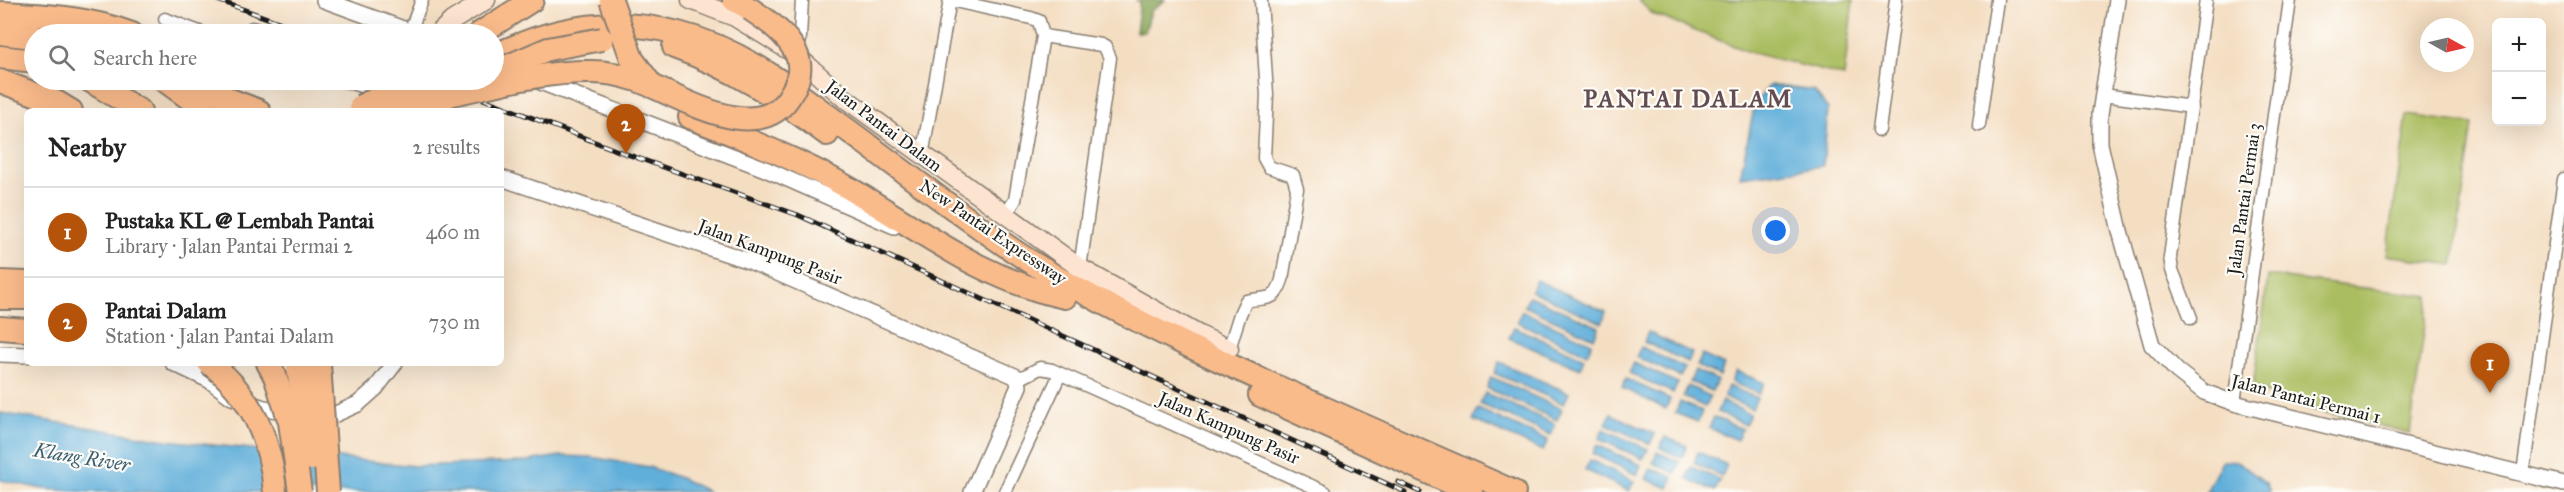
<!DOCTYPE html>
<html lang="en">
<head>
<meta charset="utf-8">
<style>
	body { margin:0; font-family:"IM FELL Great Primer",serif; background:#f6f6f6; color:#222 }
	.controls { position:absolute; right:18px; top:18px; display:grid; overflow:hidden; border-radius:9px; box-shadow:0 6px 24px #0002 }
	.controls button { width:54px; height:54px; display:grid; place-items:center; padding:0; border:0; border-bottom:2px solid #e0e0e0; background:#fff; color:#222; font:30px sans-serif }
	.compass { position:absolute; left:2420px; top:18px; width:54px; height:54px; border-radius:50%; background:#fff; box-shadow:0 6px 24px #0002; rotate:98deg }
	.you { position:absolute; left:1776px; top:231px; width:21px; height:21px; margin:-15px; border:4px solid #fff; border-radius:50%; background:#1a73e8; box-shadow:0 0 0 9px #1a73e833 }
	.badge { display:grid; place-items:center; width:39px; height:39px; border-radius:50%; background:#b45309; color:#fff; font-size:20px; font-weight:700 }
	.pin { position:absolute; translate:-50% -50px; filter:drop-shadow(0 2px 3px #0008) }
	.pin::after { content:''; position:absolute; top:32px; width:21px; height:18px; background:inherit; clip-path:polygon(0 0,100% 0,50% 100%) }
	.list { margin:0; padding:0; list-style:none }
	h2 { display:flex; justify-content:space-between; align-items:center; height:78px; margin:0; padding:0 24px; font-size:26px }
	h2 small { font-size:20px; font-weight:400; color:#767676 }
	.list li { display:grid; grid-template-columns:39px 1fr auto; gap:18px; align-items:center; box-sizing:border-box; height:90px; padding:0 24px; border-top:2px solid #e0e0e0 }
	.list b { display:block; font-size:22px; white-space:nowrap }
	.list p { margin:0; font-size:20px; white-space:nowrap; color:#767676 }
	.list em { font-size:20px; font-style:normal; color:#767676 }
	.icon { flex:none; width:33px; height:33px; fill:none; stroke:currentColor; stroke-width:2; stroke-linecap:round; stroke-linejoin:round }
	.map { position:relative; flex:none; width:2564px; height:492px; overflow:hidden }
	.search { position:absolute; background:#fff; box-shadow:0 6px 24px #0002; left:24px; top:24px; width:480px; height:66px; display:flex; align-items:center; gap:15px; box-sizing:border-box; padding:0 21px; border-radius:33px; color:#767676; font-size:22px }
	.panel { position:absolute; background:#fff; box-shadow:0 6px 24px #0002; left:24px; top:108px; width:480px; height:258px; border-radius:9px }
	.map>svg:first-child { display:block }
	.green { fill:#aabd61; stroke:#636c3e; stroke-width:1.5 }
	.forest { fill:#87a457; stroke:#52603a; stroke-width:1.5 }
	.water { fill:#61afda; stroke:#3e667b; stroke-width:1.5 }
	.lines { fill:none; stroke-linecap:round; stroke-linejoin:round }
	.minor-casing { stroke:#887d6f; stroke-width:15 }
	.tertiary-casing { stroke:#887d6f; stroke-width:18 }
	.secondary-casing { stroke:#887d6f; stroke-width:21 }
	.motorway-casing { stroke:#887d6f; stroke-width:26 }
	.minor { stroke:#fff; stroke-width:12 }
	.tertiary { stroke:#fff; stroke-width:15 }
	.secondary { stroke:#fde4d1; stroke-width:18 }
	.motorway { stroke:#fabb8b; stroke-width:22 }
	.rail-casing { stroke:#1c1c1c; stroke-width:5 }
	.rail { stroke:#fdfcf7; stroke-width:3; stroke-dasharray:9; stroke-linecap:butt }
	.motorway-bridge-casing { stroke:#887d6f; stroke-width:26; stroke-linecap:butt }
	.motorway-bridge { stroke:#fabb8b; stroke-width:22 }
	.labels { text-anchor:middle; stroke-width:4.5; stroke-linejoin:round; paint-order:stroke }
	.street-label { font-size:18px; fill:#1c1c1c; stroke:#fdfcf7 }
	.water-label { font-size:20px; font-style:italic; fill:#3b5e71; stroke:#fdfcf7 }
	.district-label { font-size:24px; font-weight:bold; letter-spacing:1.5px; fill:#644c53; stroke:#fdfcf7 }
</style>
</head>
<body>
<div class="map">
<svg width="2564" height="492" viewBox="0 0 2564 492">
	<rect width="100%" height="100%" fill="#fdfcf7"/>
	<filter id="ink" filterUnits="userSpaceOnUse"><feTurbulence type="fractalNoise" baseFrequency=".0167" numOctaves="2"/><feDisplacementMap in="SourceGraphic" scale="12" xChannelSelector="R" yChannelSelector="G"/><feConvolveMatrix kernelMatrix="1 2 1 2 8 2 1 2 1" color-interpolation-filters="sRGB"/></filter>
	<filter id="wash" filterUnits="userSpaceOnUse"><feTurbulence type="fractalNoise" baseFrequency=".008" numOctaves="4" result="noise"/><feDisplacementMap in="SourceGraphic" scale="24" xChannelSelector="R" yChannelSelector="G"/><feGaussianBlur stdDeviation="1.35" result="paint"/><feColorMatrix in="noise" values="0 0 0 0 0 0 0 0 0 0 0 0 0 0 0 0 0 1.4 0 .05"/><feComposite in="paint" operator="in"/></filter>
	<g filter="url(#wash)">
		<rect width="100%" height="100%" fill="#f4dec2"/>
		<g class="green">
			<polygon points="1638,0 1853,0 1844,76 1749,52 1653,14"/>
			<polygon points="2407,115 2473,124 2453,265 2387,255"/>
			<polygon points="2268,276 2429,296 2410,433 2302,407 2253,387"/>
		</g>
		<polygon class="forest" points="1135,0 1165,0 1151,11 1145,32 1136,32 1140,1"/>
		<g class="water">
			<polygon points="1770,85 1814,91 1828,109 1823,166 1740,177 1755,103"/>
			<polygon points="1536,280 1606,312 1602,323 1531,291"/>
			<polygon points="1529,296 1599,327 1594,338 1524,306"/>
			<polygon points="1522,311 1592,343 1587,354 1517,322"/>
			<polygon points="1514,327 1584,358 1580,369 1509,338"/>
			<polygon points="1648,332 1692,353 1688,362 1644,342"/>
			<polygon points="1641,347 1685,368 1680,377 1636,357"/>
			<polygon points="1702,355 1724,365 1720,376 1697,366"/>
			<polygon points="1499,362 1569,393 1564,404 1494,373"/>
			<polygon points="1634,363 1678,383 1673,393 1629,373"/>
			<polygon points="1695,370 1717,380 1712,391 1690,382"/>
			<polygon points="1736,371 1764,383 1759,394 1731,382"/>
			<polygon points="1491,377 1562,409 1557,420 1487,388"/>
			<polygon points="1626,379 1670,399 1666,409 1622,388"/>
			<polygon points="1688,386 1710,396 1705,407 1683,397"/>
			<polygon points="1728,386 1757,398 1752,409 1724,397"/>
			<polygon points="1485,393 1555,424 1551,435 1480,404"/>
			<polygon points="1722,401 1750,414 1745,425 1717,412"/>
			<polygon points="1680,402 1702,411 1698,422 1675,413"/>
			<polygon points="1478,409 1548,440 1543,451 1473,420"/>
			<polygon points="0,413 166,440 415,466 521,462 561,456 591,457 649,467 678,477 709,492 87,492 43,489 0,480"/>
			<polygon points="1611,414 1655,434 1650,444 1606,424"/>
			<polygon points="1714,417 1742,429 1737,440 1709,428"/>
			<polygon points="1603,429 1648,449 1643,459 1599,439"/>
			<polygon points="1665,437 1687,446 1682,458 1660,448"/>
			<polygon points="1597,445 1641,465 1637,475 1593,454"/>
			<polygon points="1657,452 1680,462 1675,473 1653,463"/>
			<polygon points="1698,452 1727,465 1722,476 1694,463"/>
			<polygon points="1590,460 1634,481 1629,491 1585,470"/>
			<polygon points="2222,461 2238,462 2266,483 2270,492 2206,492"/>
			<polygon points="1691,467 1720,480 1715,491 1687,479"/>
			<polygon points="1651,468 1673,477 1669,488 1646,479"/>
		</g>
	</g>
	<g filter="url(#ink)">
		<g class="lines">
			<g class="minor-casing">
				<g id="minor">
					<polyline points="950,0 1031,18 1039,21 1043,36 1015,200 1005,216"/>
					<polyline points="165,19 205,34"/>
					<polyline points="410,32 422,0"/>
					<polyline points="245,34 252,28 276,34"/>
					<polyline points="1043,36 1101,45 1105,47 1110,58 1080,268"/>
					<polyline points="795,52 800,37 802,0"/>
					<polyline points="341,80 371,89 385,86"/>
					<polyline points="2103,95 2192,107"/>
					<polyline points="1979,125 1997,0"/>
					<polyline points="1879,130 1896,0"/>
					<polyline points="922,156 950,0"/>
					<polyline points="2191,318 2172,270 2170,257 2206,0"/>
					<path d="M1229,349L1240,314L1246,301C1266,296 1274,304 1282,280L1297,189L1293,175L1269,167L1264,158L1267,95L1261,0"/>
					<polyline points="1019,379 1040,368 1052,370 1325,492"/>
					<polyline points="2234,403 2290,0"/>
					<polyline points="2523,473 2564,179"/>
					<polyline points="1005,492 1060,374"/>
				</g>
			</g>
			<g class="tertiary-casing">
				<g id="tertiary">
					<polyline points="324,0 417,34"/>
					<polyline points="2117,0 2100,114 2100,144 2120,231 2152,345 2177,371 2204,392 2234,403 2564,484"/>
					<polyline points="533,79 763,168 894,226"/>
					<polyline points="501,178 752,262 1017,377 1019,386 972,492"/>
					<polyline points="0,354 27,355"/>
					<polyline points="173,363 209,380 232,397 264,408 329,417 358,404 376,388 395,363"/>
				</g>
			</g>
			<g class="secondary-casing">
				<g id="secondary">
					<polyline points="691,0 735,17 795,54 843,97 1080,268 1199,335 1229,349"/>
					<polyline points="438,34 452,21 486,0"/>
				</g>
			</g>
			<g class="motorway-casing">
				<g id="motorway">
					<polyline points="734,0 750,9"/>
					<path d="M0,13C45,15 89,18 132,34"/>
					<polyline points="0,33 34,37"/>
					<polyline points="479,34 532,0"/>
					<path d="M674,47C733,68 777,97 827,134"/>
					<path d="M494,56C552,27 614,16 678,33C742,49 790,88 842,126C901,169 959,215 1020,255C1073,289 1130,317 1187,345C1295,397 1405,443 1514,492"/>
					<polyline points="0,57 34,61"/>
					<polyline points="89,80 140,111"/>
					<polyline points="164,80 207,111"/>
					<polyline points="198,80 230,100 259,111"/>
					<polyline points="0,81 56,102 71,111"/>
					<path d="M690,117C742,138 796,158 845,186C917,227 981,280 1065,297"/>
					<polyline points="0,282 27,283"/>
					<polyline points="0,298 27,298"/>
					<polyline points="0,328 27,330"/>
					<polyline points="268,363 275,376"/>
					<polyline points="1260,395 1471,492"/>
				</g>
			</g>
			<use href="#minor" class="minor"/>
			<use href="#tertiary" class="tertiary"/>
			<use href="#secondary" class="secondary"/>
			<use href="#motorway" class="motorway"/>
			<g class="rail-casing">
				<g id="rail">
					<polyline points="217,0 312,34"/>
					<polyline points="434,80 621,152 798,215 1405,492"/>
					<polyline points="1398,482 1420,492"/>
				</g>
			</g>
			<use href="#rail" class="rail"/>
			<g class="motorway-bridge-casing">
				<g id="motorway-bridge">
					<polyline points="611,0 632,59 652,86"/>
					<polyline points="494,72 548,49 602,39"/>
					<path d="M448,95C496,85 543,71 592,72C607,72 622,75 637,80C679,95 761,151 792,92C799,80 802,66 796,53C786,33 768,21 750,9"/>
					<polyline points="361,106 410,81"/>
					<polyline points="388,111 447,80"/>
					<polyline points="422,111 453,93"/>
					<path d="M209,363C251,393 271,441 275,492"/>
					<polyline points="319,364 328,492"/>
					<polyline points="298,369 312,459"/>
					<polyline points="275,376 290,422 300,492"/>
				</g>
			</g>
			<use href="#motorway-bridge" class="motorway-bridge"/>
		</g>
	</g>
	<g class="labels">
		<g class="street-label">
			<text transform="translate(884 126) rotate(37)" y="6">Jalan Pantai Dalam</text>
			<text transform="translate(2244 199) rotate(-82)" y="6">Jalan Pantai Permai 3</text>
			<text transform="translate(993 232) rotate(34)" y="6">New Pantai Expressway</text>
			<text transform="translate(770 252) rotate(21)" y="6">Jalan Kampung Pasir</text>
			<text transform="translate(2306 399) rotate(14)" y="6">Jalan Pantai Permai 1</text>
			<text transform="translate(1229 428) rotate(24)" y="6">Jalan Kampung Pasir</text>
		</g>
		<g class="water-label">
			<text transform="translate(82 457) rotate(9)" y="7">Klang River</text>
		</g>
		<g class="district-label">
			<text x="1688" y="107">PANTAI DALAM</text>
		</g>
	</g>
</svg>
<div class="controls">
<button>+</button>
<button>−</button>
</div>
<svg class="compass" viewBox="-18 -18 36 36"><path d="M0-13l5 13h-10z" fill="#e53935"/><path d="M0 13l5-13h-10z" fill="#767676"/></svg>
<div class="you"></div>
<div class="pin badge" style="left:2490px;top:393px">1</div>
<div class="pin badge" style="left:626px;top:154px">2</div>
<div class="search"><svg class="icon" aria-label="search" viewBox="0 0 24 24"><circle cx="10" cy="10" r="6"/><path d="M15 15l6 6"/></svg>Search here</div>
<section class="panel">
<h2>Nearby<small>2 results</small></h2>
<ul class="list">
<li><span class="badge">1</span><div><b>Pustaka KL @ Lembah Pantai</b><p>Library · Jalan Pantai Permai 2</p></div><em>460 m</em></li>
<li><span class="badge">2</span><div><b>Pantai Dalam</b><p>Station · Jalan Pantai Dalam</p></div><em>730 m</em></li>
</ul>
</section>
</div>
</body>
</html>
